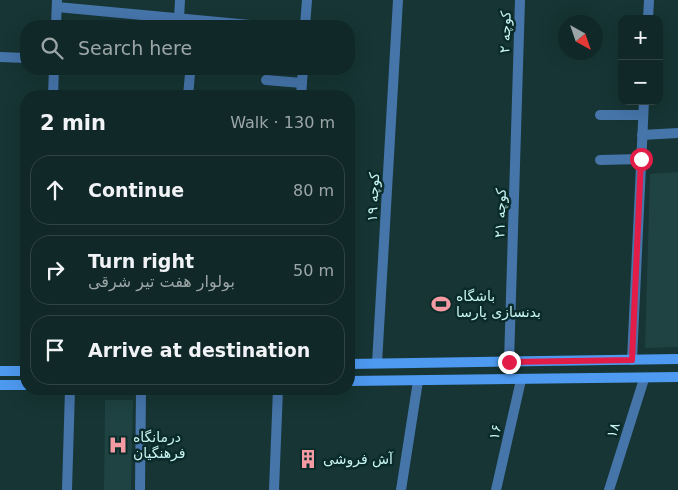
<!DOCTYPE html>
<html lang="en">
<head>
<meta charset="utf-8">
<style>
	body { margin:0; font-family:"DejaVu Sans","Noto Naskh Arabic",sans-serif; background:#19302f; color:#f1f3f6 }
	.controls { position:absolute; right:15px; top:15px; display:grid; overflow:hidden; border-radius:10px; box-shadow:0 5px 20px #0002 }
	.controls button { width:45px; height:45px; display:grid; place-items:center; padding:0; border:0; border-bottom:1px solid #304444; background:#102827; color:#f1f3f6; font:25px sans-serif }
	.compass { position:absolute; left:558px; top:15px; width:45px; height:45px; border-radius:50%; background:#102827; box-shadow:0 5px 20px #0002; rotate:140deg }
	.stop { position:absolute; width:15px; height:15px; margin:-11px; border:4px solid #e11d48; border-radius:50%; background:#fff }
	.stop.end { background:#e11d48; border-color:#fff; box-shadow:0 1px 5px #0008 }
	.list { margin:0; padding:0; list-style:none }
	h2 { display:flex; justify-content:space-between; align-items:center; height:65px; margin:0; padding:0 20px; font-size:21px }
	h2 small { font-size:16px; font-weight:400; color:#9ca6a7 }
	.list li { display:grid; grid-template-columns:32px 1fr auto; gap:15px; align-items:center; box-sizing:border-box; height:70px; margin:0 10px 10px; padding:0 10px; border:1px solid #304444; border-radius:20px }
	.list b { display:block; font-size:19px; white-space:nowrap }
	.list p { margin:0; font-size:16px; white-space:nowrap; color:#9ca6a7 }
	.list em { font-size:16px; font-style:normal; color:#9ca6a7 }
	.icon { flex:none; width:28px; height:28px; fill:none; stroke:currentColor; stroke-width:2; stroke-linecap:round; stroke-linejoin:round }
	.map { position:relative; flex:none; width:678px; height:490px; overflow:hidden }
	.search { position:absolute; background:#102827; box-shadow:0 5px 20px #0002; left:20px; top:20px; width:335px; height:55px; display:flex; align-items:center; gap:12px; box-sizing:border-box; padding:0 18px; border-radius:20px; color:#9ca6a7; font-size:19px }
	.panel { position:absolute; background:#102827; box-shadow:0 5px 20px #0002; left:20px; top:90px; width:335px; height:305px; border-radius:20px }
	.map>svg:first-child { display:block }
	.built { fill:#1e4342 }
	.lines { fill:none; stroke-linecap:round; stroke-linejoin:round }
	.minor { stroke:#4675aa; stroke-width:10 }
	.tertiary { stroke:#4675aa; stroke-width:10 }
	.secondary { stroke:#4e9af1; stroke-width:10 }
	.route { stroke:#e11d48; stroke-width:6 }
	.labels { text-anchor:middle; stroke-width:5; stroke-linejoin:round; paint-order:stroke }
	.street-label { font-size:14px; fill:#c8f5f4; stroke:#0b2b2a }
	.poi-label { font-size:14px; fill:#c8f5f4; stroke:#0b2b2a; text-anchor:start }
</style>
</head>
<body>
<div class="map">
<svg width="678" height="490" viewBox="0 0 678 490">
	<rect width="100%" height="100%" fill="#163534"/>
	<g class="built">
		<polygon points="678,172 678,347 645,348 650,174"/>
		<polygon points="105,400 133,400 131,490 104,490"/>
	</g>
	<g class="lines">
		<g class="minor">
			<polyline points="57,7 260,26"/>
			<polyline points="179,18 180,0"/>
			<polyline points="648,19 649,0"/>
			<polyline points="56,26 57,0"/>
			<polyline points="0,57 26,58"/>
			<polyline points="266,80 302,83"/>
			<polyline points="53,96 54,69"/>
			<polyline points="188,96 190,74"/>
			<polyline points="600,115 643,115"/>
			<polyline points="642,135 678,133"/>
			<polyline points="600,160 641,159"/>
			<polyline points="632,360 644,101"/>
			<polyline points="509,362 520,0"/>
			<polyline points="377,363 398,0"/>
			<polyline points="67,490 70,389"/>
			<polyline points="140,490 141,389"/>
			<polyline points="401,490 418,381"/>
			<polyline points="496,490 521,380"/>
			<polyline points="609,490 644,379"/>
		</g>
		<g class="tertiary">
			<polyline points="305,26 307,0"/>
			<polyline points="301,96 303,69"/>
			<polyline points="274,490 278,389"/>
		</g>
		<g class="secondary">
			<polyline points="349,364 678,359"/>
			<polyline points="0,371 26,371"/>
			<polyline points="349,381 678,377"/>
			<polyline points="0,385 26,385"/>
		</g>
	</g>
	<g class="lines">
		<polyline class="route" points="509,362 632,360 641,159"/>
	</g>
	<defs>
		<g id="stadium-bare" transform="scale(1.5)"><path d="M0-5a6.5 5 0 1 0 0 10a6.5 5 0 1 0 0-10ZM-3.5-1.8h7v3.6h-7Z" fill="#f49aa3" stroke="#0b2b2a" stroke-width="2.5" paint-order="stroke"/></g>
		<g id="hospital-bare" transform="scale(1.5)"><path d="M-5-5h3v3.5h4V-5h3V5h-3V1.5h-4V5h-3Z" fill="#f49aa3" stroke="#0b2b2a" stroke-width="2.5" paint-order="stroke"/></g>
		<g id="building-bare" transform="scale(1.5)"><path d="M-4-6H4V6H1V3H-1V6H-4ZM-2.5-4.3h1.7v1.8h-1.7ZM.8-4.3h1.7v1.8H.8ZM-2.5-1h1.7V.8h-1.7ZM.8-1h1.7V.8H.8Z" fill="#f49aa3" stroke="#0b2b2a" stroke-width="2.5" paint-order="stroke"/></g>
	</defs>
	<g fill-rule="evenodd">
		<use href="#stadium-bare" x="441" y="304"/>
		<use href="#hospital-bare" x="118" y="445"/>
		<use href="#building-bare" x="308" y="459"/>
	</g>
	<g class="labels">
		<g class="street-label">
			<text transform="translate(505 32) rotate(-88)" y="5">کوچه ۲</text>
			<text transform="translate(373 197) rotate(-87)" y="5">کوچه ۱۹</text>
			<text transform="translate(500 213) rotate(-88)" y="5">کوچه ۲۱</text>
			<text transform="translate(613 430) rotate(-73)" y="5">۱۸</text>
			<text transform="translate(495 432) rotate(-77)" y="5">۱۶</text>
		</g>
		<g class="poi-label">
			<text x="456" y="301">باشگاه<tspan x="456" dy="16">بدنسازی پارسا</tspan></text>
			<text x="133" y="442">درمانگاه<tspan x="133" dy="16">فرهنگیان</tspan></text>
			<text x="323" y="464">آش فروشی</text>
		</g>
	</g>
</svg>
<div class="controls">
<button>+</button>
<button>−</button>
</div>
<svg class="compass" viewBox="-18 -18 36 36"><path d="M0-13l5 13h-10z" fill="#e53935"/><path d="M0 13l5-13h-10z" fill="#9ca6a7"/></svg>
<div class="stop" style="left:641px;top:159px"></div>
<div class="stop end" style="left:509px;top:362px"></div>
<div class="search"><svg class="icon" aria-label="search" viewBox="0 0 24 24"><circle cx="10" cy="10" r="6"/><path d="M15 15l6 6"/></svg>Search here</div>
<section class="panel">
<h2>2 min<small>Walk · 130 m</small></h2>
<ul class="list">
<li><svg class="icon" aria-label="ahead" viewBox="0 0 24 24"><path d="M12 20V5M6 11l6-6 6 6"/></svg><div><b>Continue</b></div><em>80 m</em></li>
<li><svg class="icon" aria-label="right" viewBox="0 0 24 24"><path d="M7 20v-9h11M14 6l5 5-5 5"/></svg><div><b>Turn right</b><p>بولوار هفت تیر شرقی</p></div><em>50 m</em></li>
<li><svg class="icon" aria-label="arrive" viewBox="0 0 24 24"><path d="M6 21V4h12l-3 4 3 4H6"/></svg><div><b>Arrive at destination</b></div></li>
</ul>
</section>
</div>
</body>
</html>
